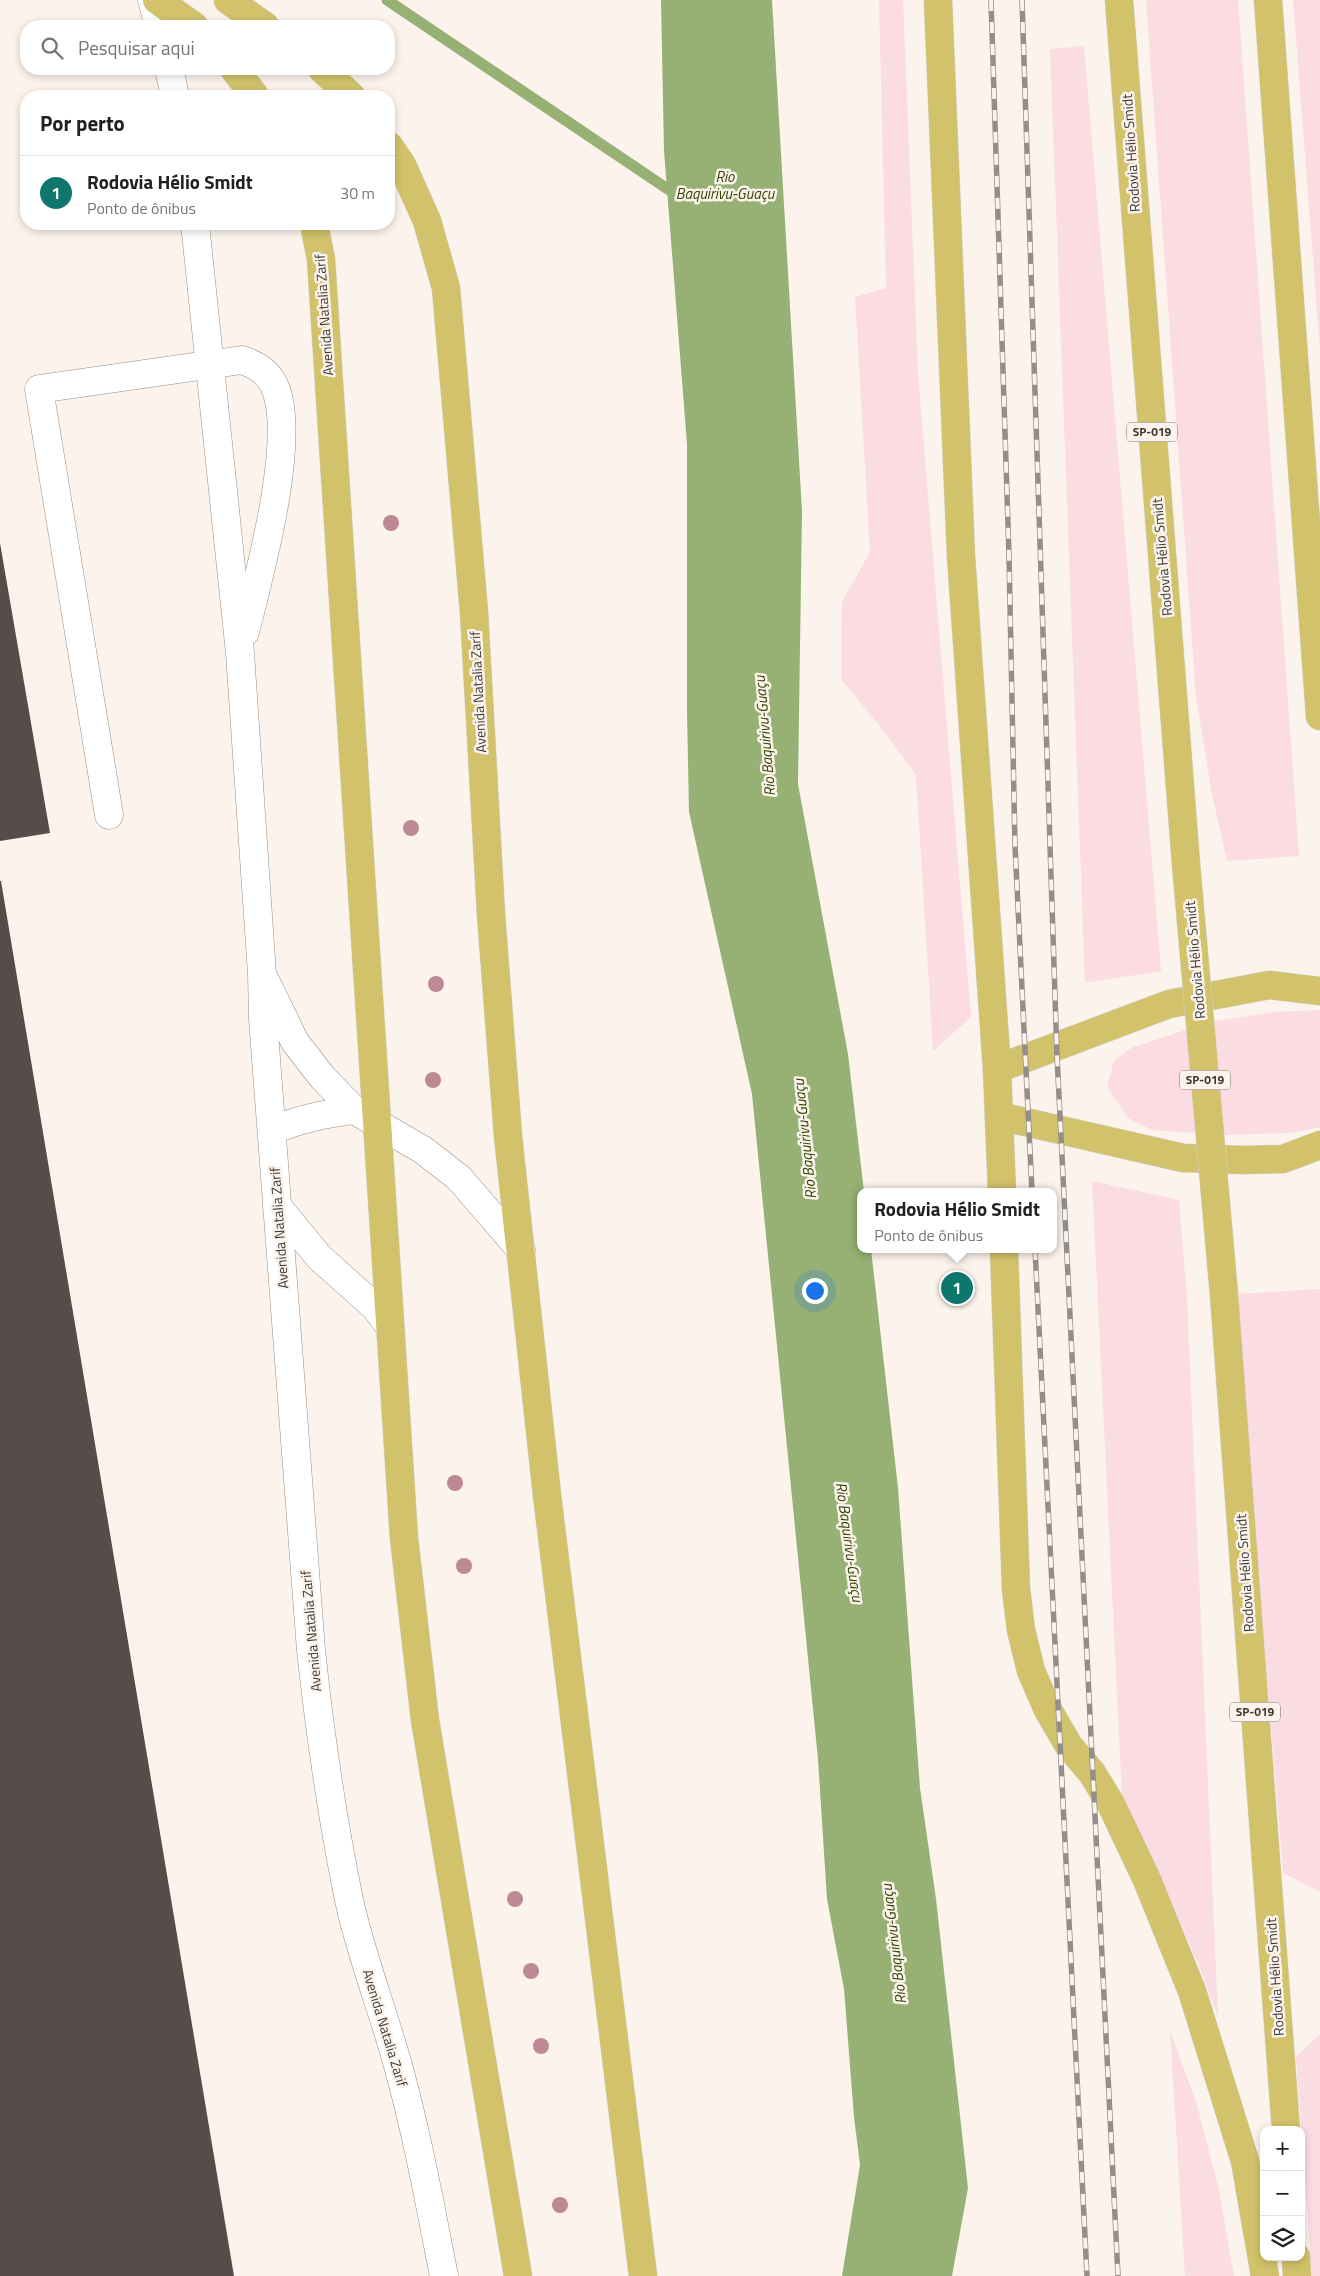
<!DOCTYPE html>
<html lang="pt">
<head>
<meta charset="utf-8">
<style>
	body { margin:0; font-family:"Titillium Web",sans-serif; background:#f6f6f6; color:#202124 }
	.controls { position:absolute; right:15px; bottom:15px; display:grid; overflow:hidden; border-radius:10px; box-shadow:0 2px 8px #0003 }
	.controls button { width:45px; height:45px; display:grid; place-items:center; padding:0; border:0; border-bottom:1px solid #e0e0e0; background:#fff; color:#202124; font:25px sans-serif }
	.you { position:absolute; left:814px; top:1290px; width:18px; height:18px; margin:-12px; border:4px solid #fff; border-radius:50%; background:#1a73e8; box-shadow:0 0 0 8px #1a73e833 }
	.badge { display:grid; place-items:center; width:32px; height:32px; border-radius:50%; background:#0f766e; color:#fff; font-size:16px; font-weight:700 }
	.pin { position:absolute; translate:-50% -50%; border:2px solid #fff; box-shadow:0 1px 5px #0006 }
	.popup { position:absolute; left:857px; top:1188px; width:200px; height:65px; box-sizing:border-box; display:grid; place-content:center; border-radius:10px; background:#fff; filter:drop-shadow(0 1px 4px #0005); font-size:16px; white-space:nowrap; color:#757577 }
	.popup b { font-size:19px; color:#202124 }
	.popup::after { content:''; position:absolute; left:50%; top:100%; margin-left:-10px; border:10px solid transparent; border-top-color:#fff }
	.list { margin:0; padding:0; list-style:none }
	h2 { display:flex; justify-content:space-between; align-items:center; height:65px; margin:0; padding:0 20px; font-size:21px }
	h2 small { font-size:16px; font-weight:400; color:#757577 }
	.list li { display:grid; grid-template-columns:32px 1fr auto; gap:15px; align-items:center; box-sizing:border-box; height:75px; padding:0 20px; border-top:1px solid #e0e0e0 }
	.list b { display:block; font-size:19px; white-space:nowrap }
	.list p { margin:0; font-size:16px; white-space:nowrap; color:#757577 }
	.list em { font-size:16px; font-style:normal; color:#757577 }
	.icon { flex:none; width:28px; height:28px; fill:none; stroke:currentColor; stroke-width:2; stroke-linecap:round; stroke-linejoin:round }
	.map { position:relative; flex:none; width:1320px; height:2276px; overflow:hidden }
	.search { position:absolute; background:#fff; box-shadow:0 2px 8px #0003; left:20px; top:20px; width:375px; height:55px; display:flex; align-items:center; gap:12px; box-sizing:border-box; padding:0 18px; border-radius:20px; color:#757577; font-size:19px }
	.panel { position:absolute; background:#fff; box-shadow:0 2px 8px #0003; left:20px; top:90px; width:375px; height:140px; border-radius:20px }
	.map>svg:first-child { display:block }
	.grass { fill:#fadce2 }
	.water { fill:#96b173 }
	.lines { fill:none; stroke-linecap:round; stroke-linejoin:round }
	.stream { stroke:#96b173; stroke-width:11 }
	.building { fill:#564d4b }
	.minor-casing { stroke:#968f88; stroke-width:29 }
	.major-casing { stroke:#d4d4d3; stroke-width:29 }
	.minor { stroke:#fff; stroke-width:28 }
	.major { stroke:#d2c26b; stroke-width:28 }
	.rail-casing { stroke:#948e8a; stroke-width:5.5 }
	.rail { stroke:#fbf3ec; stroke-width:4; stroke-dasharray:11; stroke-linecap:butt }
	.major-bridge-casing { stroke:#d4d4d3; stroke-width:29; stroke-linecap:butt }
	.major-bridge { stroke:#d2c26b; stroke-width:28 }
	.tree { fill:#bc8995 }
	.labels { text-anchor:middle; stroke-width:5; stroke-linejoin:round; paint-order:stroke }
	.shield { fill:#fbf3ec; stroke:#76726d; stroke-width:1 }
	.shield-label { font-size:12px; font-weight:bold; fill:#3d3a37 }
	.street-label { font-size:14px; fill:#3d3a37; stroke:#fbf3ec }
	.water-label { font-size:15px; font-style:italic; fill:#2f4600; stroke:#fbf3ec }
</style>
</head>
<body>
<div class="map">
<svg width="1320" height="2276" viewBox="0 0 1320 2276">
	<rect width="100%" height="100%" fill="#fbf3ec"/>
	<g class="grass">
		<polygon points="879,0 903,0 918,375 971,1017 933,1051 916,775 883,730 841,679 842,602 870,552 855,297 886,288"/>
		<polygon points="1146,0 1238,0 1299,856 1227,861 1212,794 1196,697"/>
		<polygon points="1293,0 1320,0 1320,349"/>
		<polygon points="1084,46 1161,971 1085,983 1050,49"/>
		<polygon points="1320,1010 1320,1127 1291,1133 1222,1135 1152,1130 1128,1118 1107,1086 1114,1061 1131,1048 1210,1022 1274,1012"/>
		<polygon points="1092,1181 1179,1200 1187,1299 1218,2017 1198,1963 1166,1891 1122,1797"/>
		<polygon points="1320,1289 1320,1892 1283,1873 1236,1294"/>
		<polygon points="1170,2030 1197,2105 1219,2190 1234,2276 1185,2276"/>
		<polygon points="1320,2034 1320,2276 1312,2276 1296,2057"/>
	</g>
	<polygon class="water" points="661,0 772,0 802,511 798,784 848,1054 864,1192 861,1192 861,1249 871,1249 898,1488 920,1788 936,1899 968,2188 952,2276 842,2276 860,2165 854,2117 844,1989 827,1899 818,1759 752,1094 689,812 687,710 687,444 664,151"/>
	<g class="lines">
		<polyline class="stream" points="387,0 678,196"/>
	</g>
	<g class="building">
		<polygon points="0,543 50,833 0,841"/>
		<polygon points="0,881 1,881 234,2276 0,2276"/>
	</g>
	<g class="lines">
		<g class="minor-casing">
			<g id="minor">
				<polyline points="152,0 159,26"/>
				<polyline points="169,69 175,96"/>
				<path d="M195,224L240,653L262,974L263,1019L311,1650C320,1734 332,1817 349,1900C361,1955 382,2008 397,2062C417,2133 430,2205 444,2276"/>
				<path d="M109,815L39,389L242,360C256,365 267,371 274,385C298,436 259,576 245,632"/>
				<polyline points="266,982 295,1042 323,1078 354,1110 423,1150 459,1178 521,1250"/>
				<path d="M272,1131C298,1119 325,1114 354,1110"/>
				<polyline points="277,1206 320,1258 375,1307 390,1327"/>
			</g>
		</g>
		<g class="major-casing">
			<g id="major">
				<polyline points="157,0 194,26"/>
				<polyline points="228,0 265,26"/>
				<polyline points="938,0 961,556 997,1069 1002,1192"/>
				<polyline points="1119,0 1186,864"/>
				<polyline points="1268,0 1320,716"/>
				<polyline points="234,69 255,96"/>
				<polyline points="322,69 351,96"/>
				<polyline points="389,146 402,165 427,221 446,288 474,612 491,914 508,1136 547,1495 643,2276"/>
				<polyline points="314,224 321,259 404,1538 425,1720 518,2276"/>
				<polyline points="997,1069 1169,1004 1269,985 1320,991"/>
				<polyline points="999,1116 1183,1158 1243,1160 1283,1159 1320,1145"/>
				<polyline points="1004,1249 1016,1589 1021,1630 1031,1671 1048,1710 1069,1746 1092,1773 1111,1804 1147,1880 1192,1991 1245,2161 1265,2276"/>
				<polyline points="1224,1295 1286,2130"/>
				<polyline points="1296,2257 1297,2276"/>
			</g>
		</g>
		<use href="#minor" class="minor"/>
		<use href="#major" class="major"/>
		<g class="rail-casing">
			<g id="rail">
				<polyline points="991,0 1009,556 1015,846 1032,1192"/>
				<polyline points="1022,0 1057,1056 1118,2276"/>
				<polyline points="1035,1249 1087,2276"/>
			</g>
		</g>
		<use href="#rail" class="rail"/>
		<g class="major-bridge-casing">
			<polyline id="major-bridge" points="1186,864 1224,1295"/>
		</g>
		<use href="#major-bridge" class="major-bridge"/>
	</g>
	<g class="tree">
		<circle cx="391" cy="523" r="8"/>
		<circle cx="411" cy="828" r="8"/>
		<circle cx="436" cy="984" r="8"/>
		<circle cx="433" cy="1080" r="8"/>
		<circle cx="455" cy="1483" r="8"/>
		<circle cx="464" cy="1566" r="8"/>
		<circle cx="515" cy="1899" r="8"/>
		<circle cx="531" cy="1971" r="8"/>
		<circle cx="541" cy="2046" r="8"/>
		<circle cx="560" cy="2205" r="8"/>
	</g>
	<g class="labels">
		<g class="shield">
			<rect x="1127" y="422.5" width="50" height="19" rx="4"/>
			<rect x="1180" y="1070.5" width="50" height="19" rx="4"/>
			<rect x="1230" y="1702.5" width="50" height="19" rx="4"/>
		</g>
		<g class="shield-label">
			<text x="1152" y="436">SP-019</text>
			<text x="1205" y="1084">SP-019</text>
			<text x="1255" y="1716">SP-019</text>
		</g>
		<g class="street-label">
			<text transform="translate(1131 153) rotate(-94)" y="5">Rodovia Hélio Smidt</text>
			<text transform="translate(324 315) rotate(-94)" y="5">Avenida Natalia Zarif</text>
			<text transform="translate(1162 557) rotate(-95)" y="5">Rodovia Hélio Smidt</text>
			<text transform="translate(478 692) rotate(-93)" y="5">Avenida Natalia Zarif</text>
			<text transform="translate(1195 960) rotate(-95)" y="5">Rodovia Hélio Smidt</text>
			<text transform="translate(279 1228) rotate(-94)" y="5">Avenida Natalia Zarif</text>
			<text transform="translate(1245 1573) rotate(-94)" y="5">Rodovia Hélio Smidt</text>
			<text transform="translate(311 1631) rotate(-95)" y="5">Avenida Natalia Zarif</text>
			<text transform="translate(1275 1977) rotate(-94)" y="5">Rodovia Hélio Smidt</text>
			<text transform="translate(385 2028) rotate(73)" y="5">Avenida Natalia Zarif</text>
		</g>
		<g class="water-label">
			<text x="725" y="182">Rio<tspan x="725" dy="17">Baquirivu-Guaçu</tspan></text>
			<text transform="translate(765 736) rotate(-95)" y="5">Rio Baquirivu-Guaçu</text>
			<text transform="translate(805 1139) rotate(-96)" y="5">Rio Baquirivu-Guaçu</text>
			<text transform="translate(849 1542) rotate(82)" y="5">Rio Baquirivu-Guaçu</text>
			<text transform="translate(894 1944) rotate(-97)" y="5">Rio Baquirivu-Guaçu</text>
		</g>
	</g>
</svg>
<div class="controls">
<button>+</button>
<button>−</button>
<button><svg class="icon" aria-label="layers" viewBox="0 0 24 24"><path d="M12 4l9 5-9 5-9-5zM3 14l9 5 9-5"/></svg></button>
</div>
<div class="you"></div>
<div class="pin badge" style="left:957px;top:1288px">1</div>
<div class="popup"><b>Rodovia Hélio Smidt</b>Ponto de ônibus</div>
<div class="search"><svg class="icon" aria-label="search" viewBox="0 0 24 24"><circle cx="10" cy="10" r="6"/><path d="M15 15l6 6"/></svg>Pesquisar aqui</div>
<section class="panel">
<h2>Por perto<small></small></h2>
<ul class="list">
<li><span class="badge">1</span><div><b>Rodovia Hélio Smidt</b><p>Ponto de ônibus</p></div><em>30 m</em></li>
</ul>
</section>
</div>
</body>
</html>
